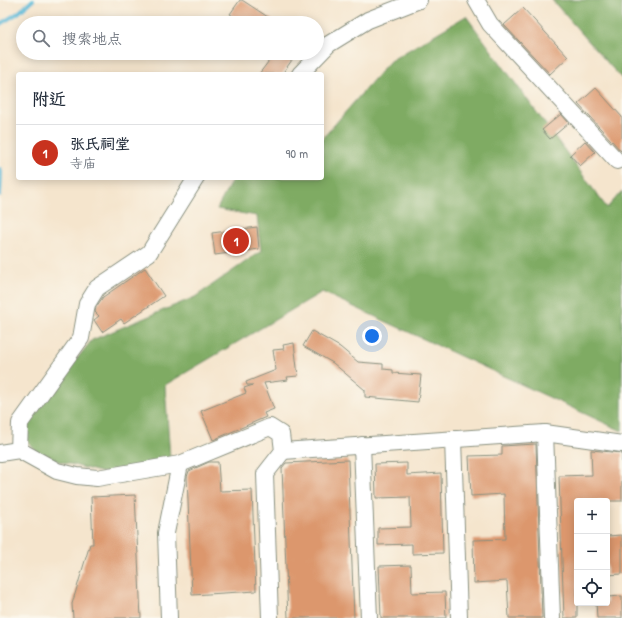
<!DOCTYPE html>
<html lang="zh">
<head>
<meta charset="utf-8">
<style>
	body { margin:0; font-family:"Patrick Hand","LXGW WenKai TC",sans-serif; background:#f6f6f7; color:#1f2937 }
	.controls { position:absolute; right:12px; bottom:12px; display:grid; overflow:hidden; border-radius:4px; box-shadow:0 2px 10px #0003 }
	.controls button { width:36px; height:36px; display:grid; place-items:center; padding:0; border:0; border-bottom:1px solid #e0e1e3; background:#fff; color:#1f2937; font:20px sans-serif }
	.you { position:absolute; left:372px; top:336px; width:14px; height:14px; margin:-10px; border:3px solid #fff; border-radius:50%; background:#1a73e8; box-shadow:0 0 0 6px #1a73e833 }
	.badge { display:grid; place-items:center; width:26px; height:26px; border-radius:50%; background:#c8321e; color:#fff; font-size:13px; font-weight:700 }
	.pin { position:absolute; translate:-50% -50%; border:2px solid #fff; box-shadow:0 1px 4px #0006 }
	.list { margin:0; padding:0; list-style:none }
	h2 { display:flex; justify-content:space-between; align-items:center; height:52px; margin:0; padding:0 16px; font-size:17px }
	h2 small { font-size:13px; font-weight:400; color:#747a83 }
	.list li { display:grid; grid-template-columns:26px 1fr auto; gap:12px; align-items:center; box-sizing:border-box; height:56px; padding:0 16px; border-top:1px solid #e0e1e3 }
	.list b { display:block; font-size:15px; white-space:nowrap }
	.list p { margin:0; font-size:13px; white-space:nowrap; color:#747a83 }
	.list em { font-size:13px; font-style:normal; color:#747a83 }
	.icon { flex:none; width:22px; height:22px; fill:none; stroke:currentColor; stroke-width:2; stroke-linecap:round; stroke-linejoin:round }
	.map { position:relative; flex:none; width:622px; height:618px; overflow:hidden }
	.search { position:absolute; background:#fff; box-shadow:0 2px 10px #0003; left:16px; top:16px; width:308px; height:44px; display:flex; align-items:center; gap:10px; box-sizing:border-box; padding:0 14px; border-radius:22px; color:#747a83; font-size:15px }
	.panel { position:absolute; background:#fff; box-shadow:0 2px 10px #0003; left:16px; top:72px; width:308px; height:108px; border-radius:4px }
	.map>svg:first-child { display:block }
	.forest { fill:#7fab63; stroke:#4f744c }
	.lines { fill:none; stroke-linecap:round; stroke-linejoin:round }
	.stream { stroke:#58b8d7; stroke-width:4 }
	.building { fill:#dc976d }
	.minor-casing { stroke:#8a9180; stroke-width:18 }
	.minor { stroke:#fff; stroke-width:16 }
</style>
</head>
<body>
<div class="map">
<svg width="622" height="618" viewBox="0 0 622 618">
	<rect width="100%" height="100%" fill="#fbf7ec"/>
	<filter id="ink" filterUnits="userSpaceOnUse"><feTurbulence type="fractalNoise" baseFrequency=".025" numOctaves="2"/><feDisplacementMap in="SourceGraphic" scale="8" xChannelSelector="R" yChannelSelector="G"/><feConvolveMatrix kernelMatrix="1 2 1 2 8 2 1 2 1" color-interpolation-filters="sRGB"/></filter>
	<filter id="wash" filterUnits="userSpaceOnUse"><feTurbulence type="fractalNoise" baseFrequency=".012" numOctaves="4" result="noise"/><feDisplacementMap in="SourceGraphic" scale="16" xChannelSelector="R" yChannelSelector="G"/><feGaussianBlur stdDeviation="0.9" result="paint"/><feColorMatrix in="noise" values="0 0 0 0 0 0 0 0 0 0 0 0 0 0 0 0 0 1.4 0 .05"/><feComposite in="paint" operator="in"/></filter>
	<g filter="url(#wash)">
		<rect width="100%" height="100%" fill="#f5e5cd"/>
		<g class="forest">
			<polygon points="552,0 622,0 622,79"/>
			<polygon points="466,16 607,208 622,191 622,431 322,292 165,385 170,458 104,473 39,456 19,430 92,340 195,297 261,251 257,216 217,209 233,178 322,178 322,139 390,61"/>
		</g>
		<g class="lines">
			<g class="stream">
				<polyline points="0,24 18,13 33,0"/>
				<polyline points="0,169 1,171 0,195"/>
			</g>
		</g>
		<g id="blocks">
			<g class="building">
				<polygon points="240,0 242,0 277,23 244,23 230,14"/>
				<polygon points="523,8 568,57 550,74 504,25"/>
				<polygon points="275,53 297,53 282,74 259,74"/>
				<polygon points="596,88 622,117 622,152 578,104"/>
				<polygon points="561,114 569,123 550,139 542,130"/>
				<polygon points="585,141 595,152 580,166 570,155"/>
				<polygon points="257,227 259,249 215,255 212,233"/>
				<polygon points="145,268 164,296 124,323 121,319 102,332 94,320 99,316 95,312 96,307 103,297"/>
				<polygon points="312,331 340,347 358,362 383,364 383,369 393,370 393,373 421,375 418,402 365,397 365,390 333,363 303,346"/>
				<polygon points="294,343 298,376 287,377 288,380 264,383 274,409 264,413 266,417 213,440 201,411 246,393 244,388 253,385 247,385 246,382 276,370 273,350 284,349 283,345"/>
				<polygon points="536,444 542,618 509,618 507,581 474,583 473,540 505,539 504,494 471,496 469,456 502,455 502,446"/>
				<polygon points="591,450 622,453 622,501 577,501 577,618 564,618 559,476 592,475"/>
				<polygon points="348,460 354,618 288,618 282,468 286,463"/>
				<polygon points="209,462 218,462 220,491 252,490 256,591 192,595 187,477 189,471"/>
				<polygon points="407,463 407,475 441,473 443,553 412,554 412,544 378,545 378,528 411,527 410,497 376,498 375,464"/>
				<polygon points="135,495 141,618 73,618 72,604 90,544 93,544 91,497"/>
				<polygon points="622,535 622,574 607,575 607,536"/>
				<polygon points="411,565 412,593 445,592 446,618 381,618 379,566"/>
				<polygon points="622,596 622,618 597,618 596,603 607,603 607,597"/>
			</g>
		</g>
	</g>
	<g filter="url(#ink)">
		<use href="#blocks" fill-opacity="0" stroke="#8a9180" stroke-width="1"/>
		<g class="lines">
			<g class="minor-casing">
				<g id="minor">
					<polyline points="476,0 490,24 617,161"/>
					<polyline points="300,74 329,44 368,20 419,0"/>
					<polyline points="545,433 552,618"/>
					<polyline points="453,439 459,618"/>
					<polyline points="362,445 369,618"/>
					<polyline points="19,450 20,423 81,338 87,304 97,288 149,253 196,178"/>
					<polyline points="283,451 545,433 622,444"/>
					<polyline points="0,453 19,450 57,471 77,476 97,478 180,464 166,533 169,618"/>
					<polyline points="180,464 270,427 281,434 283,451 265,474 270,618"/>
				</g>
			</g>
			<use href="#minor" class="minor"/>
		</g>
	</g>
</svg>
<div class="controls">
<button>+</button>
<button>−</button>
<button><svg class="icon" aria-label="locate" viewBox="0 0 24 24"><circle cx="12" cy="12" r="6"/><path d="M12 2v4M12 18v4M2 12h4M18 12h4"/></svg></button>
</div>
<div class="you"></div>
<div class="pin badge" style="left:236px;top:241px">1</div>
<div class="search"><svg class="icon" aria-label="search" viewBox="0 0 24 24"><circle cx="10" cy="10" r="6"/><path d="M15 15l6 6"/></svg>搜索地点</div>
<section class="panel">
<h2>附近<small></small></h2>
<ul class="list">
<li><span class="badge">1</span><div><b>张氏祠堂</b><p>寺庙</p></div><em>90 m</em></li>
</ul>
</section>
</div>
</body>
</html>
